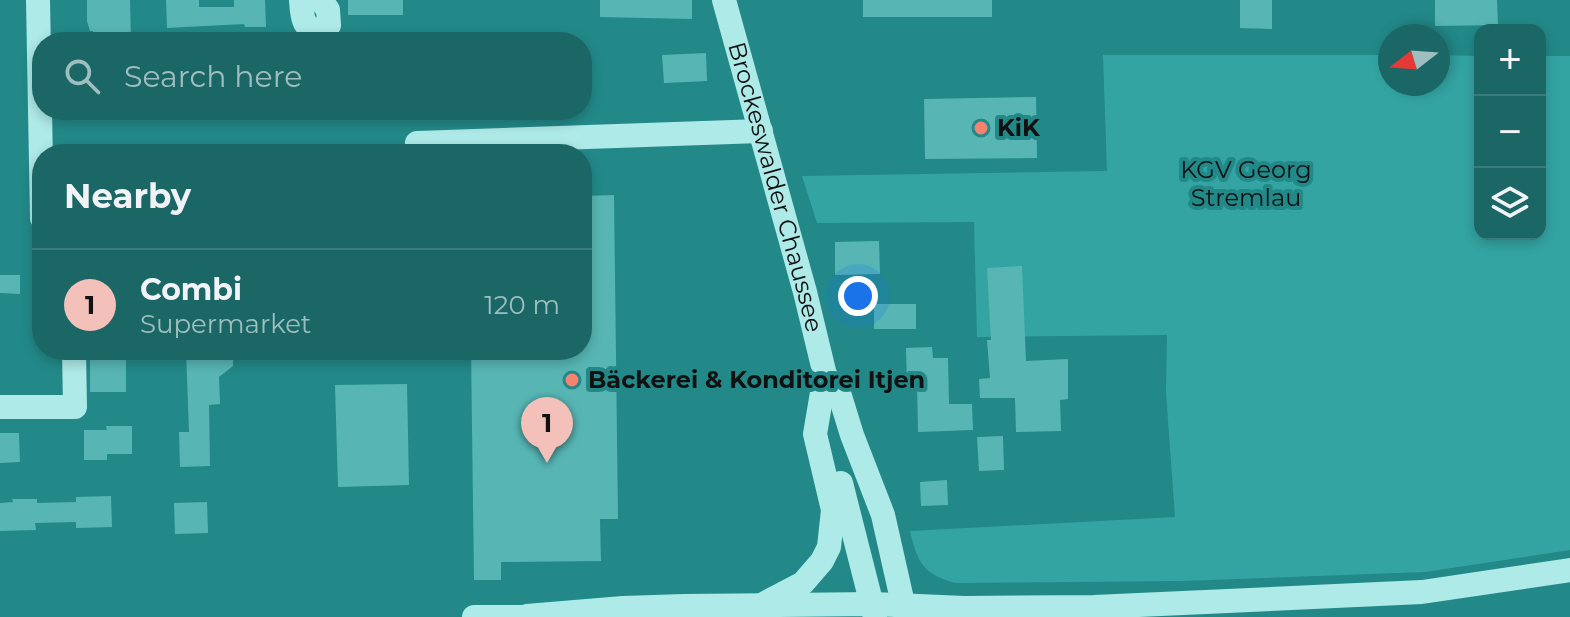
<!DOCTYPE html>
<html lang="en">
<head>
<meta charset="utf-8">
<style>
	body { margin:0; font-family:Montserrat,sans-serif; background:#276f6f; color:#f1f3f6 }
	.controls { position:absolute; right:24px; top:24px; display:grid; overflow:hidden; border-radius:16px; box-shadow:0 4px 12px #0003 }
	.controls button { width:72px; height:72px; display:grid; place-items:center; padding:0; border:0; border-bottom:2px solid #387b7a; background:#1a6766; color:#f1f3f6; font:40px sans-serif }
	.compass { position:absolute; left:1378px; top:24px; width:72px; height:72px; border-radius:50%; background:#1a6766; box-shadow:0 4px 12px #0003; rotate:253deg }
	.you { position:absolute; left:858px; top:296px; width:28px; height:28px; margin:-20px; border:6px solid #fff; border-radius:50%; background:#1a73e8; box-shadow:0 0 0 12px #1a73e833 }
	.badge { display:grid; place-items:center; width:52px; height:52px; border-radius:50%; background:#f3c0ba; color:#111; font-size:26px; font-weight:700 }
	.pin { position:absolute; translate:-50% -66px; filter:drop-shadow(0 2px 4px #0008) }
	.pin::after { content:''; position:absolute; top:42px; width:28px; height:24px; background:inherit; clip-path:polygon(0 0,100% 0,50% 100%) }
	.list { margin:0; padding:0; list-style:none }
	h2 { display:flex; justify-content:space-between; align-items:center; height:104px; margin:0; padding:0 32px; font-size:34px }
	h2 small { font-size:26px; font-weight:400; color:#9fbebf }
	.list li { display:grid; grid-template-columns:52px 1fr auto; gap:24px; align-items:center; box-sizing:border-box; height:112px; padding:0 32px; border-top:2px solid #387b7a }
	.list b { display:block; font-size:30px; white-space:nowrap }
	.list p { margin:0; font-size:26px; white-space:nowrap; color:#9fbebf }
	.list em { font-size:26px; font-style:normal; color:#9fbebf }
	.icon { flex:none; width:44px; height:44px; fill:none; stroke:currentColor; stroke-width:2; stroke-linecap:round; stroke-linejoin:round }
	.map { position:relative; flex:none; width:1570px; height:617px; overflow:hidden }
	.search { position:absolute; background:#1a6766; box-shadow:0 4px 12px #0003; left:32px; top:32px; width:560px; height:88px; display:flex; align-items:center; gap:20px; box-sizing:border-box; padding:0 28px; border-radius:32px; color:#9fbebf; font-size:30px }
	.panel { position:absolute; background:#1a6766; box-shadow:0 4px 12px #0003; left:32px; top:144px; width:560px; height:216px; border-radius:32px }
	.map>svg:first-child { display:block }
	.green { fill:#33a4a2 }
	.building { fill:#57b6b4 }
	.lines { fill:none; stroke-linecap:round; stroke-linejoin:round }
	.minor { stroke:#aeeae8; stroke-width:24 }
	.poi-dot { fill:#f68270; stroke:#228988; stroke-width:3 }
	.labels { text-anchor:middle; stroke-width:8; stroke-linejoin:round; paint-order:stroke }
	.poi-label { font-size:24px; font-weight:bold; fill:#111; stroke:#228988; text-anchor:start }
	.park-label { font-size:24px; fill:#111; stroke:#228988 }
	.street-label { font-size:24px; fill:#111; stroke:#228988 }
</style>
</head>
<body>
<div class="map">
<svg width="1570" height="617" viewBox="0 0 1570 617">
	<rect width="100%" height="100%" fill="#228988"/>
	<path class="green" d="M1103,55H1390V84H1438V55L1480,56V234H1540V56H1570V550L1425,572L1183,581L956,583C923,575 917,561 910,531L1175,517L1166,393L1167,335L977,337L974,222L817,223L802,176L1107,171Z"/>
	<g class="building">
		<polygon points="87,0 130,0 131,42 93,42 93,31 90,31 87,21"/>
		<polygon points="166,0 199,0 199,7 234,7 234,0 265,0 266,27 245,27 244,24 167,28"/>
		<rect x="348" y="0" width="55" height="15"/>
		<polygon points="600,0 692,0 692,19 600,17"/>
		<rect x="863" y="0" width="129" height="17"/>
		<polygon points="1240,0 1272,0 1272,29 1240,28"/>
		<polygon points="1435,0 1497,0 1498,25 1435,26"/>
		<polygon points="706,53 707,81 664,83 662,55"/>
		<polygon points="1036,97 1037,158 925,159 924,99"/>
		<polygon points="614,195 618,519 600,519 601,561 501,562 501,580 474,580 471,350 582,350 582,196"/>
		<polygon points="879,241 880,274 835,275 835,242"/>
		<polygon points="1022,266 1026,361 1068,359 1068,399 1060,400 1061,431 1016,432 1015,398 980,398 979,379 990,378 987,340 991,340 987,268"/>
		<polygon points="0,275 20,275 20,294 0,293"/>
		<rect x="874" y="304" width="42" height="25"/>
		<polygon points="932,347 933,358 948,358 949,404 972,404 973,430 918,432 917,385 907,385 906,348"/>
		<rect x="90" y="350" width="36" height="42"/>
		<polygon points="186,350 233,350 233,366 219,377 220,404 209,405 210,466 180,467 179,432 189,432"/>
		<polygon points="407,384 409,485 338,487 335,385"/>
		<polygon points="106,426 132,426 132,454 107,454 107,460 84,460 84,430 107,430"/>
		<polygon points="0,433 19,433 20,462 0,463"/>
		<polygon points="1003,436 1004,470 979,471 977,437"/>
		<polygon points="947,480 948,505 921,506 920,482"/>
		<polygon points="111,496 112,527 76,528 76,522 35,523 36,530 0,531 0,503 13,502 12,499 37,499 37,503 76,502 76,497"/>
		<polygon points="207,502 208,533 175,534 174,503"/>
	</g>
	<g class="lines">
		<g class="minor">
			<polyline points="38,0 42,218"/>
			<path d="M301,0C302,16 302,31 322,31L329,25L328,10L321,0"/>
			<path id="s1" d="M724,0L805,292L825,375L815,434L833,510L829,547L822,561L803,583L765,603"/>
			<polyline points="417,143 761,131"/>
			<polyline points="825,375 840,396 852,435 883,515 906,617"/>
			<polyline points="0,407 75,407 74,350"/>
			<polyline points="841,483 875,617"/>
			<polyline points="527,616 623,608 684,606 873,604 964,608 1094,607 1250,600 1422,592 1570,570"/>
			<polyline points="474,617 538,617"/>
		</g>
	</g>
	<g class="poi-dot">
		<circle cx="981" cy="128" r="8"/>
		<circle cx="572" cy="380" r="8"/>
	</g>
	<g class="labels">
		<g class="poi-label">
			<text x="997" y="136">KiK</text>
			<text x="588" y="388">Bäckerei &amp; Konditorei Itjen</text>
		</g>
		<g class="park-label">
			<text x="1246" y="178">KGV Georg<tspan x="1246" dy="28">Stremlau</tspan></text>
		</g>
		<g class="street-label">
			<text dy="8" stroke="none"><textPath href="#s1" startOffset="194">Brockeswalder Chaussee</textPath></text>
		</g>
	</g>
</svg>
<div class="controls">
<button>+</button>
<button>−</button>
<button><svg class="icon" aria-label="layers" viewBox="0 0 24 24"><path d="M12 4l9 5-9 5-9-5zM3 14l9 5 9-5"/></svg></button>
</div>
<svg class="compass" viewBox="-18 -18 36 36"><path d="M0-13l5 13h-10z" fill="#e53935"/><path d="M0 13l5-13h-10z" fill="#9fbebf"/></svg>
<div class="you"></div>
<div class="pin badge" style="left:547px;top:463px">1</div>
<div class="search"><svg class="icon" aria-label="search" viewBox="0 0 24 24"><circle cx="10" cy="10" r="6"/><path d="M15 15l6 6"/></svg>Search here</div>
<section class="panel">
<h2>Nearby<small></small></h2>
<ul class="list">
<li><span class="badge">1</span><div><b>Combi</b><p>Supermarket</p></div><em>120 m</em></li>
</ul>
</section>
</div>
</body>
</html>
